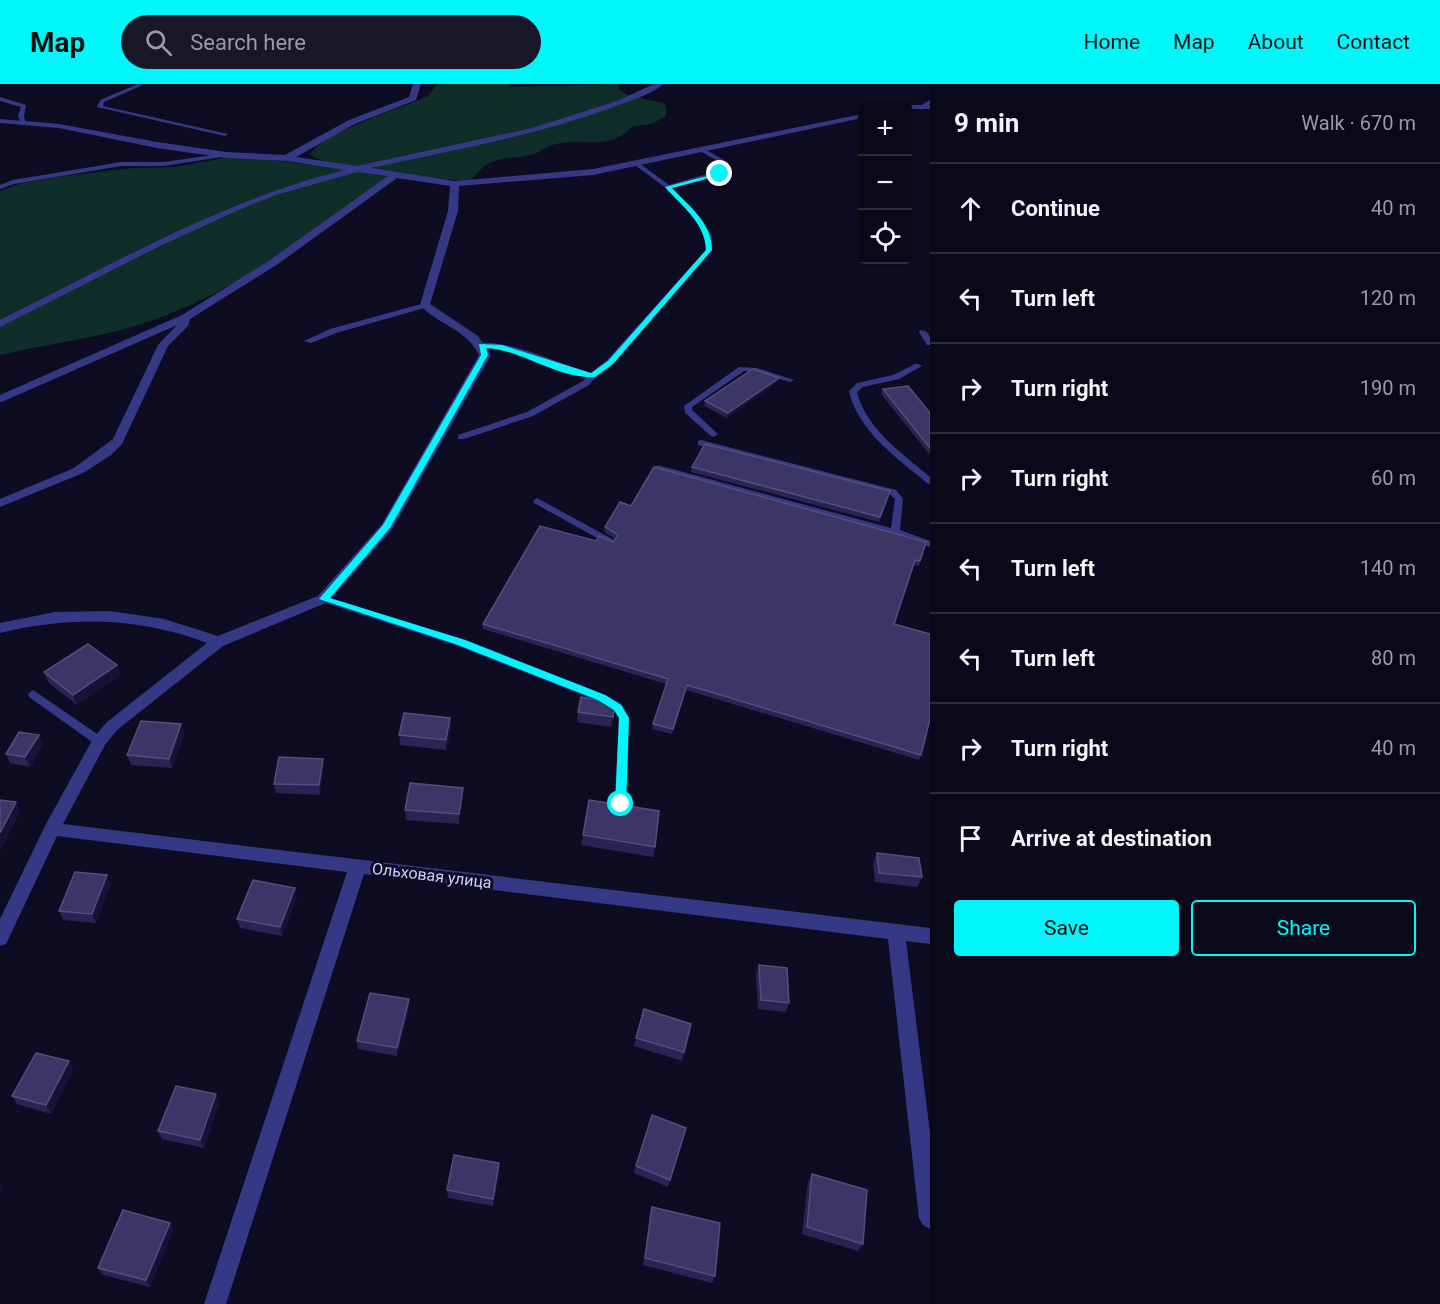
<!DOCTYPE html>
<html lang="en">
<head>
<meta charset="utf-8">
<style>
	body { margin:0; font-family:Roboto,sans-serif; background:#181727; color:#f1f3f6 }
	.controls { position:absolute; right:18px; top:18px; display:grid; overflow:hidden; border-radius:6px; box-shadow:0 2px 4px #0004 }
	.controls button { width:54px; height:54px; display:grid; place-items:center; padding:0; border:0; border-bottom:2px solid #2a2a39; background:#0a091a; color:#f1f3f6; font:30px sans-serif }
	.stop { position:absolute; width:18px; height:18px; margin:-14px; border:4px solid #00f7fa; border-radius:50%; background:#fff }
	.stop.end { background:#00f7fa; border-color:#fff; box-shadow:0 2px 6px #0008 }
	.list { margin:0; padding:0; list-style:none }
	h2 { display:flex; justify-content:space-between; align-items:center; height:78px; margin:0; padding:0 24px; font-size:26px }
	h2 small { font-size:20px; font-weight:400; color:#999aa2 }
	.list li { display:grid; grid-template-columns:39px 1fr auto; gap:18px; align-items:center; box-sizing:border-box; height:90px; padding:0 24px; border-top:2px solid #2a2a39 }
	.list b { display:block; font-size:22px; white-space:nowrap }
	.list em { font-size:20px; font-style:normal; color:#999aa2 }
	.actions { display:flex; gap:12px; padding:18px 24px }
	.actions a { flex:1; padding:14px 0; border:2px solid #00f7fa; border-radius:6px; text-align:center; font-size:21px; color:#00f7fa }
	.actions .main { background:#00f7fa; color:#111 }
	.icon { flex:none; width:33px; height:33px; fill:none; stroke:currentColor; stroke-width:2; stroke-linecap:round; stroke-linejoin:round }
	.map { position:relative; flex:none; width:930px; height:1220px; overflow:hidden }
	header { display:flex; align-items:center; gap:36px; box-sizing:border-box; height:84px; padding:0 30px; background:#00f7fa; color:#111 }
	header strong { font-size:28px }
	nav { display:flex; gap:33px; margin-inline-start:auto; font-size:21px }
	.search { width:420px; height:54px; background:#181727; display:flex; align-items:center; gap:15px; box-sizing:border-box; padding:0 21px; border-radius:33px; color:#999aa2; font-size:22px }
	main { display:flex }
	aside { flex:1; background:#0a091a }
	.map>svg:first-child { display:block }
	.green { fill:#0f2e2a }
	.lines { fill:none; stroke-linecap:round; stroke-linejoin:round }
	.lane { fill:#353985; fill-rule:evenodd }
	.street { fill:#353985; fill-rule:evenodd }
	.wall { fill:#2a2452 }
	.shaded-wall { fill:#171337 }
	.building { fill:#3b3665; stroke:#534e7d; stroke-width:1.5 }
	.route { fill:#00f7fa }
	.labels { text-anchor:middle; stroke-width:6; stroke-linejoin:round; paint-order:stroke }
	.street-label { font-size:16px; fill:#d0cfff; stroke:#0e0c23 }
</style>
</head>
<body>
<header>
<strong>Map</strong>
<div class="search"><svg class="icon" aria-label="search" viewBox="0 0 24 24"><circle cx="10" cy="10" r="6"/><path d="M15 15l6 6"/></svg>Search here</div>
<nav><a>Home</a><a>Map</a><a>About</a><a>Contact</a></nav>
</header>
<main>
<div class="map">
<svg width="930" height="1220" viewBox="0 0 930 1220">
	<rect width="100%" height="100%" fill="#0e0c23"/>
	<g class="green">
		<path d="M437,0H509V3L619,0V5L629,12L664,19L667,26L665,33L651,40L633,42C608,69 583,52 552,61C544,63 538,70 531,71C503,76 489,71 471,97C445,96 326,84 310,71C319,50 405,23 428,12Z"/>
		<path d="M226,74L281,77L393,92C320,142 248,200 164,232C111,253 55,258 0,271V107L22,99L64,92L134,84L174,83Z"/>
	</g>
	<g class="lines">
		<g class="lane">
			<polygon points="138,0 143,1 104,18 103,22 228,50 225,52 97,23 100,16"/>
			<polygon points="0,13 26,21 24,32 26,40 22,40 18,32 21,23 0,17"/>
			<polygon points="930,16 930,20 923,24 920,22"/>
			<path d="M700,65H704L728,78L729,87L672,104L697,130L712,152L711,167L613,280L595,294L589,301L533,332L464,355H458V351L527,328L583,297L587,293L508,267L478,263V259C514,256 557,280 591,289L607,276L706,166V152L693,132L666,104L631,78L636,77L669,101L724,85L723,80L700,67Z"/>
			<polygon points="226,69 228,70 228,72 164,82 121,82 14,100 0,105 0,101 13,96 121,78 164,78"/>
			<polygon points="425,219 428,219 428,223 336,249 311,259 304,257 330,245"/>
			<polygon points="920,246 927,248 930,253 930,261 927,261 919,248"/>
			<path d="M915,280H918L922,282L899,295L863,303L857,308C866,345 902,369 930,393V400L927,399C897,374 858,347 849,307L857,299L893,291Z"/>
			<polygon points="739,283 757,284 794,296 790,298 756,288 744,287 692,323 692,326 718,350 714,353 711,352 685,329 684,322"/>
			<polygon points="701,356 896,406 903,415 900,446 930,457 930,463 892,450 655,386 654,384 658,381 661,382 891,444 895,415 890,410 698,361 698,357"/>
			<polygon points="537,414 614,456 616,458 611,461 608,460 534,419 533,417"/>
			<polygon points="323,512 466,556 606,611 622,620 629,634 627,720 625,723 621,725 617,723 615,720 619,634 614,626 598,617 458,562 320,517 318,515 320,513"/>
			<polygon points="33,606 103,654 104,657 103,660 95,660 29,613 28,610"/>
		</g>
		<g class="street">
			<path d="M413,0H421L416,16L355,40L296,73L357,82L532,44L617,17L654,0H664C648,12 624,19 605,26C529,53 450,67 371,84L455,97L593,85L862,30V34L593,91L459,102L458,127L430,220L478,252L491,271L392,445L328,518L223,562L117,646L105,661L63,740L930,844V860L906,857L930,1049V1145L923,1141L919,1134L888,855L364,790L226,1220H204L347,788L57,752L6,860L0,862V835L46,740L94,653L107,638L207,559C138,533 71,532 0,549V539L55,528L110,527L164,535L218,552L318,512L382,440L479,271C467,245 438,241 420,221L448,127L450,102L397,94L278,180L190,235L188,242L168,262L122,360L111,371L83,389L0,423V415L74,384L113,355L158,261L177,241L4,317L0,318V311L182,231L270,176L388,92L357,88L276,111L236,127L158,163L0,243V236C113,180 221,117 344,86L287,77L226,74L157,64L59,44L0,39V35L59,40L157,58L226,68L285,71L349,36L409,13Z"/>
			<polygon points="908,21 930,21 930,25 908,25 908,22 904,22"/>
		</g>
	</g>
	<g class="wall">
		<polygon points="778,298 727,334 704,322 705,317"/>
		<polygon points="883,305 930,329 930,371 881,310"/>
		<polygon points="692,383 890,407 879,438 691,388"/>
		<polygon points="631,422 926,458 919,482 914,481 894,540 921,671 919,676 686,606 672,650 652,645 666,600 483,545 483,540 596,457 613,458 615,455 604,448 605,443"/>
		<polygon points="117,581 120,591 77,621 48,598 44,588"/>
		<polygon points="615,619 611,643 577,638 578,628"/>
		<polygon points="450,634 451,644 446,666 400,661 399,651"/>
		<polygon points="181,640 184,650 172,684 131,681 127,671"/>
		<polygon points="39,651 43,661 30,683 10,679 6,670"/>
		<polygon points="323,675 324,684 320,711 276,709 274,700"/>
		<polygon points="463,704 463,713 459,740 406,736 405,726"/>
		<polygon points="583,751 655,763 653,773 581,761"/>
		<polygon points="877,769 922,793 917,803 875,798 873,779"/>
		<polygon points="111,800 96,839 63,836 59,827"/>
		<polygon points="295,804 297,813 282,852 240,844 237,835"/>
		<polygon points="759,881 789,919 786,928 758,925 756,890"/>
		<polygon points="409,915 409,924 397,972 358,965 357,957"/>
		<polygon points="644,925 684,968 682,977 634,962"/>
		<polygon points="69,977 73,986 51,1030 17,1020 12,1012"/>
		<polygon points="219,1019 204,1064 162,1055 158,1047"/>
		<polygon points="686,1044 668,1103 634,1089 636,1082"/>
		<polygon points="499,1087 493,1122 448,1114 447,1106"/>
		<polygon points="812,1090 863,1160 858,1167 802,1150 808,1098"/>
		<polygon points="652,1123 715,1192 712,1199 643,1181 650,1130"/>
		<polygon points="170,1139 173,1146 150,1203 103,1191 98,1184"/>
	</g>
	<g class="shaded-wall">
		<polygon points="779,294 778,298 727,334 728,329"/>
		<polygon points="117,581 120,591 77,621 73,611"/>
		<polygon points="450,634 451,644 446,666 446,656"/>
		<polygon points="181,640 184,650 172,684 169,675"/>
		<polygon points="39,651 43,661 30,683 25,673"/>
		<polygon points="323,675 324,684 320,711 319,701"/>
		<polygon points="463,704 463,713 459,740 459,730"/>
		<polygon points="16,718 20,728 0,768 0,749"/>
		<polygon points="107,791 111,800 96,839 92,830"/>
		<polygon points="295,804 297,813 282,852 280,843"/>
		<polygon points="409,915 409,924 397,972 397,964"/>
		<polygon points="69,977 73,986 51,1030 46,1021"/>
		<polygon points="216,1010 219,1019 204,1064 200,1056"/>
		<polygon points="499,1079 499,1087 493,1122 493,1115"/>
		<polygon points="0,1099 2,1102 0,1111"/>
		<polygon points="170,1139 173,1146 150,1203 146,1196"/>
	</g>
	<g class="building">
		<polygon points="753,285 779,294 728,329 705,317"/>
		<polygon points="908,302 930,329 930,364 883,305"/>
		<polygon points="705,360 890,407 880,433 692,383"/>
		<polygon points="654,383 926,458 920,477 915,476 894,540 930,550 930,635 921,671 687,601 673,645 653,640 668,595 483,540 540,442 596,457 599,452 613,458 618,451 605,443 620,418 631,422"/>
		<polygon points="88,560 117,581 73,611 44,588"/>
		<polygon points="581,613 615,619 613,633 578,628"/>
		<polygon points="404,629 450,634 446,656 399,651"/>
		<polygon points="141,637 181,640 169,675 127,671"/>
		<polygon points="19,648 39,651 25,673 6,670"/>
		<polygon points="279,673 323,675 319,701 274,700"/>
		<polygon points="410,699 463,704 459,730 405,726"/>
		<polygon points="0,716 16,718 0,749"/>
		<polygon points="589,716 659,727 655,763 583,751"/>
		<polygon points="877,769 919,774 922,793 879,789"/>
		<polygon points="75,788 107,791 92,830 59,827"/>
		<polygon points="253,796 295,804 280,843 237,835"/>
		<polygon points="759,881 787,884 789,919 761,916"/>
		<polygon points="370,909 409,915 397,964 357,957"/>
		<polygon points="644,925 691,940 684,968 636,954"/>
		<polygon points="36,969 69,977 46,1021 12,1012"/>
		<polygon points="176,1002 216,1010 200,1056 158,1047"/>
		<polygon points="652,1031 686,1044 670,1096 636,1082"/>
		<polygon points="454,1071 499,1079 493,1115 447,1106"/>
		<polygon points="812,1090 867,1106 863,1160 807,1143"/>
		<polygon points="652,1123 720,1139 715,1192 645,1174"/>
		<polygon points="123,1126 170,1139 146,1196 98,1184"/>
	</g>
	<path class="route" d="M722,88V91L672,104C690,123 712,139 712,166L613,280L595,293C557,295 523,266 486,264L488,271L390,444L330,514L465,556L605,611L621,621L629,634L626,720L621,724L615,720L619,634L614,626L598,616L458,561L319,515L383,441L481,271L479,260L502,261L591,289L608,277L706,166C705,138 682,123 665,103Z"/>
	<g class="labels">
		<g class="street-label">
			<text transform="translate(432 791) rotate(7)" y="6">Ольховая улица</text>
		</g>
	</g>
</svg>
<div class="controls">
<button>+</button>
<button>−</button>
<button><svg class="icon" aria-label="locate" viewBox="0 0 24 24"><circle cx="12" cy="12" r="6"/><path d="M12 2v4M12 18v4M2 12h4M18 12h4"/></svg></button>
</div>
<div class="stop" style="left:621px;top:720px"></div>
<div class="stop end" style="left:720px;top:90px"></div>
</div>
<aside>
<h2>9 min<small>Walk · 670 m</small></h2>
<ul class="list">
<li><svg class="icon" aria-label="ahead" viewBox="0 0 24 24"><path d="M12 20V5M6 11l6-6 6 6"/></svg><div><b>Continue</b></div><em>40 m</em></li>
<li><svg class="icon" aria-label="left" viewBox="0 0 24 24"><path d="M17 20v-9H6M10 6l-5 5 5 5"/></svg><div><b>Turn left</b></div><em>120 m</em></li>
<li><svg class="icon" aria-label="right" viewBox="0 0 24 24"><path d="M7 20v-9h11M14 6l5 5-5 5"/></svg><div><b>Turn right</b></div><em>190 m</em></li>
<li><svg class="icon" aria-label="right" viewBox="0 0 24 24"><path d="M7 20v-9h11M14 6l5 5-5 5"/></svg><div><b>Turn right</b></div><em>60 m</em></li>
<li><svg class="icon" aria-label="left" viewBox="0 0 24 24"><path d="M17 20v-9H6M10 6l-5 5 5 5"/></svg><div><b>Turn left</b></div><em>140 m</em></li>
<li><svg class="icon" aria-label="left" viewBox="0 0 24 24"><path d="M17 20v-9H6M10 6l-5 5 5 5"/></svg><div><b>Turn left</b></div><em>80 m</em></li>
<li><svg class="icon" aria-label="right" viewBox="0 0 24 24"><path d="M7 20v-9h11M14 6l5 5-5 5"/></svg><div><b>Turn right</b></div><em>40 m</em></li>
<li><svg class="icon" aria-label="arrive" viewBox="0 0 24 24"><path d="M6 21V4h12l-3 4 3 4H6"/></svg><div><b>Arrive at destination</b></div></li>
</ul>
<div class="actions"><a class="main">Save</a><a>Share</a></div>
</aside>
</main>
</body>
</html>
